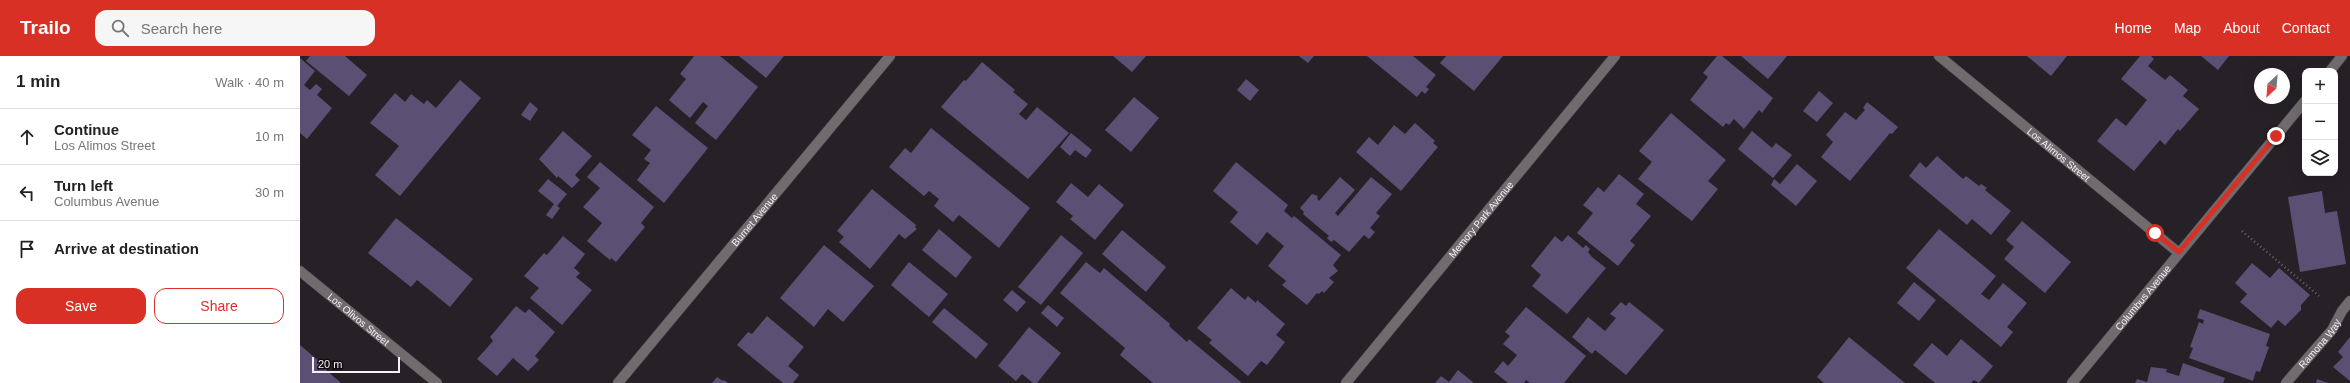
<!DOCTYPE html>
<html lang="en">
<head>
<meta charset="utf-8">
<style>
	body { margin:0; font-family:Arial,sans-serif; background:#f6f6f6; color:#222 }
	.controls { position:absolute; right:12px; top:12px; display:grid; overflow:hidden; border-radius:8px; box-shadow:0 4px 16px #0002 }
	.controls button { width:36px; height:36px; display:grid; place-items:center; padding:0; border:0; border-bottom:1px solid #e0e0e0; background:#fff; color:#222; font:20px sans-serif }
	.compass { position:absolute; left:1954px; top:12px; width:36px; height:36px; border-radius:50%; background:#fff; box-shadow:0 4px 16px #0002; rotate:206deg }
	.scale { position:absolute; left:12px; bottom:10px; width:88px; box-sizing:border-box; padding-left:4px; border:2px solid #f4f0f5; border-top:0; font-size:11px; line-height:14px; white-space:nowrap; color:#f4f0f5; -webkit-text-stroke:3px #0e0c0e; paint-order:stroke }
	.stop { position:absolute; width:12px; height:12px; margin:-9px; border:3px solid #d93025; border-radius:50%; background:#fff }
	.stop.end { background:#d93025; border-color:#fff; box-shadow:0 1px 4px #0008 }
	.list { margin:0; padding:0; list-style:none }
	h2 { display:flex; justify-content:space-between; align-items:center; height:52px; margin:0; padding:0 16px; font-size:17px }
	h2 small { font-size:13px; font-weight:400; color:#767676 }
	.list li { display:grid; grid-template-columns:26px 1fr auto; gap:12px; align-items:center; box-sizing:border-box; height:56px; padding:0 16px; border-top:1px solid #e0e0e0 }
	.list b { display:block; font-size:15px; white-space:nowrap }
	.list p { margin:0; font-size:13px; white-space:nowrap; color:#767676 }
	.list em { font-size:13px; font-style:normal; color:#767676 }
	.actions { display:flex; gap:8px; padding:12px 16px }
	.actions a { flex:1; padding:9px 0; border:1px solid #d93025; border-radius:12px; text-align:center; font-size:14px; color:#d93025 }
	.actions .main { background:#d93025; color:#fff }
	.icon { flex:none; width:22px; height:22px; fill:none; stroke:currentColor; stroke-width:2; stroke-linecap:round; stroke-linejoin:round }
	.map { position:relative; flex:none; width:2050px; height:327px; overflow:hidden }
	header { display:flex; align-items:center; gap:24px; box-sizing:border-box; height:56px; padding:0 20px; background:#d93025; color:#fff }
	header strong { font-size:19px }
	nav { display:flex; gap:22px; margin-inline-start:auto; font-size:14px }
	.search { width:280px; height:36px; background:#f6f6f6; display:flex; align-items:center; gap:10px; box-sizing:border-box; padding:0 14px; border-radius:12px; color:#767676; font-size:15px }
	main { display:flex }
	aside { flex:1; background:#fff }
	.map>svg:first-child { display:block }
	.building { fill:#595073 }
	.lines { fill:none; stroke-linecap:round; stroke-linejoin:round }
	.minor-casing { stroke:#433e44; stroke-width:11 }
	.path { stroke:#686369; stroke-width:2.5; stroke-dasharray:1 3; stroke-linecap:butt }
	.minor { stroke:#706c6e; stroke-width:10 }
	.route { stroke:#d93025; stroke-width:5 }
	.labels { text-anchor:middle; stroke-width:3; stroke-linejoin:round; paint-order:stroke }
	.street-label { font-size:10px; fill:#f4f0f5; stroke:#0e0c0e }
</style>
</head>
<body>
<header>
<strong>Trailo</strong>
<div class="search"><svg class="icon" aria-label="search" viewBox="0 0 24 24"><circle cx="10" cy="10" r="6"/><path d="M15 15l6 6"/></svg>Search here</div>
<nav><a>Home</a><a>Map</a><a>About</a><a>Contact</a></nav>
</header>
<main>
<aside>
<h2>1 min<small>Walk · 40 m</small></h2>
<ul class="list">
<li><svg class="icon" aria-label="ahead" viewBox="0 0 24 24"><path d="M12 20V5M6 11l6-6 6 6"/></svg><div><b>Continue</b><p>Los Alimos Street</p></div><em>10 m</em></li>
<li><svg class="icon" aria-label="left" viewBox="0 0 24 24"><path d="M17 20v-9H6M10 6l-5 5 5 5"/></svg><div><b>Turn left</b><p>Columbus Avenue</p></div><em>30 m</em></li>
<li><svg class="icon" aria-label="arrive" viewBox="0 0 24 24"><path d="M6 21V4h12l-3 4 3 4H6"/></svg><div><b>Arrive at destination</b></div></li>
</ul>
<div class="actions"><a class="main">Save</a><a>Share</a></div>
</aside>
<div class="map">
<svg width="2050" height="327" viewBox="0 0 2050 327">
	<rect width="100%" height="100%" fill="#262127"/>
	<g class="building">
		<polygon points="10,0 45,0 67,19 49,40 6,5"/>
		<polygon points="394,0 420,0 458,31 416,84 395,67 408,50 403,46 390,62 369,44 386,23 380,18"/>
		<polygon points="439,0 484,0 466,22"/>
		<polygon points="813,0 846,0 832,16"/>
		<polygon points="999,0 1014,0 1008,7"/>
		<polygon points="1067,0 1113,0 1136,19 1126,31 1129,33 1125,38 1122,35 1117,41"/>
		<polygon points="1146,0 1203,0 1174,35 1140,7"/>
		<polygon points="1417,0 1422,0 1473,42 1462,57 1459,54 1444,73 1434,63 1429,69 1426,67 1423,71 1390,44 1408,21 1403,17"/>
		<polygon points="1441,0 1487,0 1468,23"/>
		<polygon points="1727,0 1767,0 1751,20"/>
		<polygon points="1840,0 1851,0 1854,3 1848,10 1865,24 1870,19 1888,34 1883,40 1899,53 1880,75 1878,73 1865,89 1860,84 1834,115 1797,85 1816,62 1826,70 1847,44 1821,23"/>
		<polygon points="1901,0 1929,0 1918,14"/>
		<polygon points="0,2 15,15 4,29 10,34 16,28 22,33 17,39 32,52 7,83 0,77"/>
		<polygon points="682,6 715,34 713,36 728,48 719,58 726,64 737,51 769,77 728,123 641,51 664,24 666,25"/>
		<polygon points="946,23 959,34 950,45 937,34"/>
		<polygon points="160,24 181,42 100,140 75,119 99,90 70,67 95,37 105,46 111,38 124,48 127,44 136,52"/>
		<polygon points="1519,35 1533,47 1517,66 1503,55"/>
		<polygon points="834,41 859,62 831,96 805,74"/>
		<polygon points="230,46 238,53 230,65 221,59"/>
		<polygon points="1567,46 1598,71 1592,78 1590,77 1550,125 1521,101 1533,86 1526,79 1545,56 1556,64 1565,54 1563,52"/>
		<polygon points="356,50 408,92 364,147 337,124 350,107 344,103 351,94 332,79"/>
		<polygon points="1371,57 1426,104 1408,125 1418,133 1392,165 1338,123 1352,106 1339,95"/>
		<polygon points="1115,67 1135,85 1133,87 1138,91 1101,135 1056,96 1069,81 1078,89 1094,69 1105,78"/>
		<polygon points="631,72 730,152 699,192 659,159 653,166 634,150 639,143 629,135 624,140 589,111 605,92 611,97"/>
		<polygon points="263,75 292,100 275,119 280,124 272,132 258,120 257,122 239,103"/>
		<polygon points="1452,75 1472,92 1476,87 1492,99 1473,122 1438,93"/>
		<polygon points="771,77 792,94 786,102 775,94 770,100 760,91"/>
		<polygon points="1637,100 1663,123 1666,120 1679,130 1681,128 1687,132 1685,134 1711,155 1691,179 1672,163 1667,169 1609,120 1620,106 1626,112"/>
		<polygon points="300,106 354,151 341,167 345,171 316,206 311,202 310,204 287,185 302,167 283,151 300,132 287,121"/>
		<polygon points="936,106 988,149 984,155 992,162 994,160 1041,199 1033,209 1038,215 1029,222 1034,226 1024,237 1022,235 1019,238 1017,237 1007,249 982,229 986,225 968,210 984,190 967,176 957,189 930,166 938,156 913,135"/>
		<polygon points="1497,108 1517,125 1496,150 1471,129 1474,123 1480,128"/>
		<polygon points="1319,118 1344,138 1336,148 1351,160 1330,185 1335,189 1318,210 1277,177 1293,157 1283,149 1298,131 1304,136"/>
		<polygon points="1040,121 1055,134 1035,157 1038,160 1071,121 1092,138 1076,157 1080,160 1070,172 1075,176 1069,183 1064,179 1049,196 1034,184 1031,186 1027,182 1029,180 1003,158 1004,156 1000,152 1012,138 1018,140 1017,142 1019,145"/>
		<polygon points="248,123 267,138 257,150 260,152 252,163 246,159 254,148 238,135"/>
		<polygon points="771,127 788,141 799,128 824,149 795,184 770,163 773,160 756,146"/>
		<polygon points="572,133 616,169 615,171 617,173 605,183 599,178 570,213 539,186 544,181 537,175"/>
		<polygon points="2022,135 2025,157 2037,155 2046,208 2000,216 1988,141"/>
		<polygon points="96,162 173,223 150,251 117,224 111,231 68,197"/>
		<polygon points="1722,165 1771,206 1745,237 1704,203 1714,191 1706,184"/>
		<polygon points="639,173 672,201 656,222 622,194"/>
		<polygon points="1639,173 1696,220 1681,238 1689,244 1703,227 1727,247 1707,271 1713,276 1701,291 1606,212"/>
		<polygon points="822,174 866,211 846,236 802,198"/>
		<polygon points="761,179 783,197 741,249 718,231"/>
		<polygon points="1268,179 1283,192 1286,189 1290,193 1288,196 1292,201 1306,212 1267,258 1232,230 1241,219 1231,210 1255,180 1262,186"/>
		<polygon points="263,180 285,198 274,212 280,217 276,221 292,234 262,269 230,242 239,232 224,220 244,197 247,199"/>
		<polygon points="524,189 574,230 543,266 528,253 514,271 480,242"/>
		<polygon points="609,206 648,238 629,261 591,229"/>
		<polygon points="786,206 800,217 804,212 870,268 869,270 887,286 889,283 942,327 853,327 820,299 825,292 760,237"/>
		<polygon points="1952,207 1970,222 1979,212 2010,239 2001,249 2001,254 1985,270 1978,264 1971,272 1940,246 1947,238 1935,227"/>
		<polygon points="1614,226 1636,244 1619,265 1597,247"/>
		<polygon points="931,232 945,244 948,240 956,247 957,244 985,268 976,279 985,286 967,309 961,305 948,320 909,287 912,284 897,272"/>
		<polygon points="712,234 726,246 717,256 703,244"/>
		<polygon points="1321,246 1326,250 1329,246 1364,274 1326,319 1295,294 1292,298 1272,281 1288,261 1305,275 1316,262 1310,258"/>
		<polygon points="748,249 764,262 757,271 741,257"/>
		<polygon points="216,250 225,257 229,253 255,276 235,300 239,304 228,315 213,302 197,320 177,303 193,285 190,281"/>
		<polygon points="1226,251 1286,300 1264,327 1230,327 1226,324 1224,327 1208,327 1194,316 1203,305 1208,310 1217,299 1203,288 1210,280 1205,276"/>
		<polygon points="644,252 688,288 676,303 632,266"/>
		<polygon points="1900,253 1970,278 1966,290 1969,291 1960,316 1956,315 1953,325 1889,302 1893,292 1890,291 1899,266 1903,268 1904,264 1897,262"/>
		<polygon points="467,260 504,291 488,310 499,319 493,327 483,327 437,289 448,276 452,278"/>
		<polygon points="729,271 761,297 737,327 733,327 722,318 716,325 698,310"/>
		<polygon points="1549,281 1605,327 1524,327 1517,321"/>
		<polygon points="2050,281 2050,325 2033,311 2043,301 2038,296"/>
		<polygon points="1661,283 1693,310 1679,327 1674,324 1671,327 1635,327 1613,309 1632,287 1647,300"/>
		<polygon points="0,289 27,312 26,314 41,327 0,327"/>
		<polygon points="1883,307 1925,322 1923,327 1835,327 1837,323 1847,326 1851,311 1867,313 1866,316 1879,320"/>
		<polygon points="1158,314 1174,327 1135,327 1141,320 1149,326"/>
		<polygon points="417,321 423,325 424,324 428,327 412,327"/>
		<polygon points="2017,323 2028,327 2016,327"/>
	</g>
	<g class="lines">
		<g class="minor-casing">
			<g id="minor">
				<path id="s1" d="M1639,0L1879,197"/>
				<polyline points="2030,15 2042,0"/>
				<path id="s2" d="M0,215L137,327"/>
				<path id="s3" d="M318,327L590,0"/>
				<path id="s4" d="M1046,327L1315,0"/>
				<path id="s5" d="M1772,327L2005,45"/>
				<path id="s6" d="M1986,327L2032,274L2042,255L2050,245"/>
			</g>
		</g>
		<polyline class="path" points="1942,175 2019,240"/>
		<use href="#minor" class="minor"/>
	</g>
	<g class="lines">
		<polyline class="route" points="1855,177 1879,196 1976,80"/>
	</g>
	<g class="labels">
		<g class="street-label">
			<text dy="4" stroke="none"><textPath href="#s1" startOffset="155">Los Alimos Street</textPath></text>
			<text dy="4" stroke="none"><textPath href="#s3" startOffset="213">Burnet Avenue</textPath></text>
			<text dy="4" stroke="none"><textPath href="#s4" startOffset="212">Memory Park Avenue</textPath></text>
			<text dy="4" stroke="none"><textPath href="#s5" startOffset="111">Columbus Avenue</textPath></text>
			<text dy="4" stroke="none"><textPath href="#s2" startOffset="76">Los Olivos Street</textPath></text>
			<text dy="4" stroke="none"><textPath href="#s6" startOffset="52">Ramona Way</textPath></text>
		</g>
	</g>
</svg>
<div class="controls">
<button>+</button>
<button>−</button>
<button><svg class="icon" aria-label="layers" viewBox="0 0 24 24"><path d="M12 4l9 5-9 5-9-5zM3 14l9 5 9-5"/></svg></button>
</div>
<svg class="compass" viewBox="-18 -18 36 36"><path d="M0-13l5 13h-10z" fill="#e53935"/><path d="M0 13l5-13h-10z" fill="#767676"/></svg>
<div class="scale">20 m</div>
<div class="stop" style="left:1855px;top:177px"></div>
<div class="stop end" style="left:1976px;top:80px"></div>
</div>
</main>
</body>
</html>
